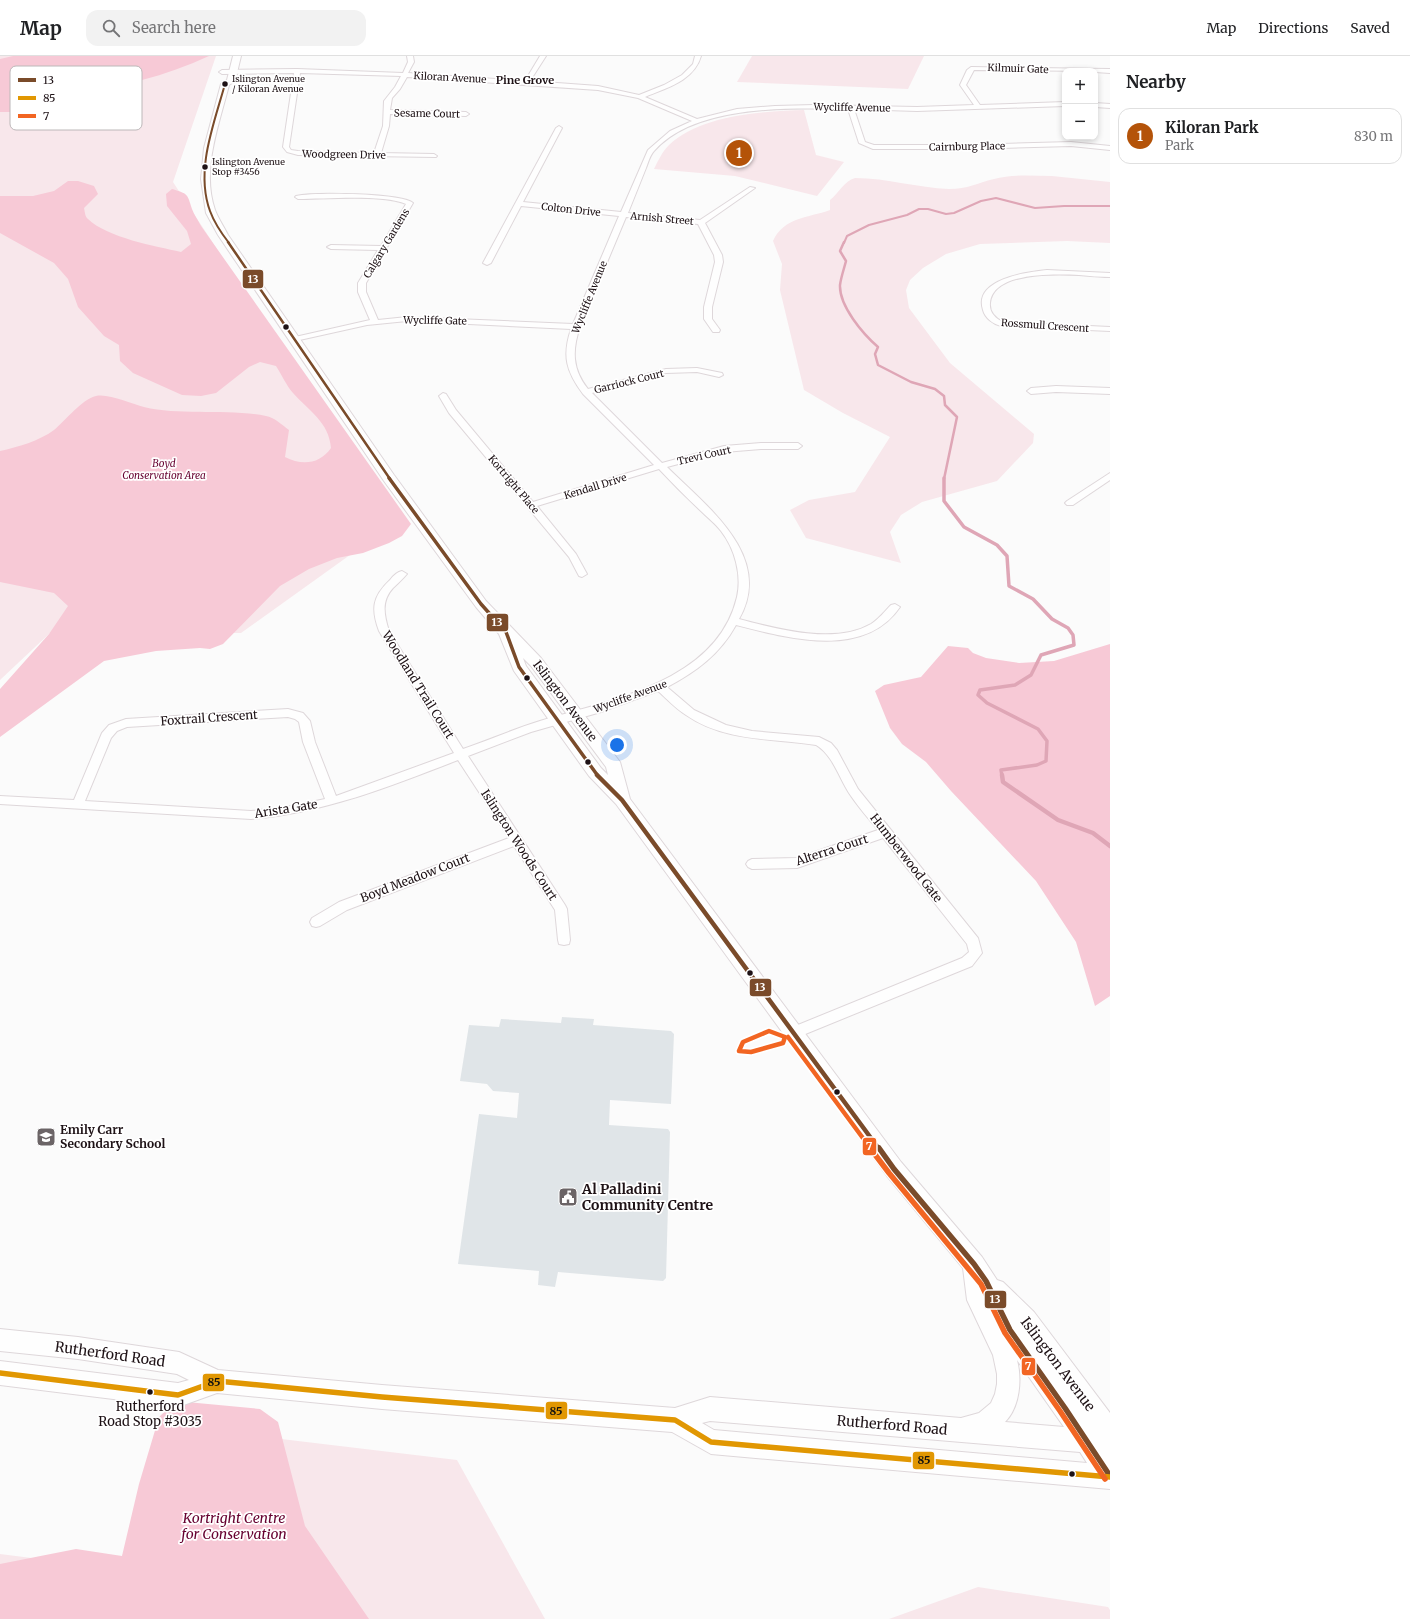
<!DOCTYPE html>
<html lang="en">
<head>
<meta charset="utf-8">
<style>
	body { margin:0; font-family:Merriweather,serif; background:#f2f2f2; color:#202124 }
	.controls { position:absolute; right:12px; top:12px; display:grid; overflow:hidden; border-radius:8px; box-shadow:0 2px 6px #0003 }
	.controls button { width:36px; height:36px; display:grid; place-items:center; padding:0; border:0; border-bottom:1px solid #e0e0e0; background:#fff; color:#202124; font:20px sans-serif }
	.you { position:absolute; left:617px; top:689px; width:14px; height:14px; margin:-10px; border:3px solid #fff; border-radius:50%; background:#1a73e8; box-shadow:0 0 0 6px #1a73e833 }
	.badge { display:grid; place-items:center; width:26px; height:26px; border-radius:50%; background:#b45309; color:#fff; font-size:13px; font-weight:700 }
	.pin { position:absolute; translate:-50% -50%; border:2px solid #fff; box-shadow:0 1px 4px #0006 }
	.list { margin:0; padding:0; list-style:none }
	h2 { display:flex; justify-content:space-between; align-items:center; height:52px; margin:0; padding:0 16px; font-size:17px }
	h2 small { font-size:13px; font-weight:400; color:#757577 }
	.list li { display:grid; grid-template-columns:26px 1fr auto; gap:12px; align-items:center; box-sizing:border-box; height:56px; margin:0 8px 8px; padding:0 8px; border:1px solid #e0e0e0; border-radius:12px }
	.list b { display:block; font-size:15px; white-space:nowrap }
	.list p { margin:0; font-size:13px; white-space:nowrap; color:#757577 }
	.list em { font-size:13px; font-style:normal; color:#757577 }
	.icon { flex:none; width:22px; height:22px; fill:none; stroke:currentColor; stroke-width:2; stroke-linecap:round; stroke-linejoin:round }
	.map { position:relative; flex:none; width:1110px; height:1563px; overflow:hidden }
	header { display:flex; align-items:center; gap:24px; box-sizing:border-box; height:56px; padding:0 20px; background:#fff; border-bottom:1px solid #e0e0e0 }
	header strong { font-size:19px }
	nav { display:flex; gap:22px; margin-inline-start:auto; font-size:14px }
	.search { width:280px; height:36px; background:#f2f2f2; display:flex; align-items:center; gap:10px; box-sizing:border-box; padding:0 14px; border-radius:12px; color:#757577; font-size:15px }
	main { display:flex }
	aside { flex:1; background:#fff }
	.map>svg:first-child { display:block }
	.green { fill:#f8e7eb }
	.forest { fill:#f7c9d6 }
	.lines { fill:none; stroke-linecap:round; stroke-linejoin:round }
	.stream-far3 { stroke:#dfa6b6; stroke-width:2 }
	.stream-far2 { stroke:#dfa6b6; stroke-width:2.5 }
	.stream-far1 { stroke:#dfa6b6; stroke-width:3.5 }
	.stream { stroke:#dfa6b6; stroke-width:4.5 }
	.building { fill:#e0e5e8 }
	.street-casing { stroke:#ded7da; stroke-width:2 }
	.secondary-casing { stroke:#ded7da; stroke-width:2 }
	.street { fill:#fefefe; fill-rule:evenodd }
	.secondary { fill:#fefefe; fill-rule:evenodd }
	.bus-1-far4-casing { stroke:#fff; stroke-width:3.5 }
	.bus-1-far3-casing { stroke:#fff; stroke-width:4.5 }
	.bus-1-far2-casing { stroke:#fff; stroke-width:6 }
	.bus-1-far1-casing { stroke:#fff; stroke-width:8 }
	.bus-1-casing { stroke:#fff; stroke-width:8 }
	.bus-2-casing { stroke:#fff; stroke-width:8 }
	.bus-3-far1-casing { stroke:#fff; stroke-width:8 }
	.bus-3-casing { stroke:#fff; stroke-width:8 }
	.bus-1-far4 { stroke:#7a4b2a; stroke-width:2 }
	.bus-1-far3 { stroke:#7a4b2a; stroke-width:2.5 }
	.bus-1-far2 { stroke:#7a4b2a; stroke-width:3.5 }
	.bus-1-far1 { stroke:#7a4b2a; stroke-width:4.5 }
	.bus-1 { stroke:#7a4b2a; stroke-width:5.5 }
	.bus-2 { stroke:#e19702; stroke-width:5.5 }
	.bus-3-far1 { stroke:#f26522; stroke-width:4.5 }
	.bus-3 { stroke:#f26522; stroke-width:5.5 }
	.bus-dot { fill:#1e1216; stroke:#fff; stroke-width:1.5 }
	.labels { text-anchor:middle; stroke-width:3.5; stroke-linejoin:round; paint-order:stroke }
	.far-bus-label { font-size:9px; fill:#1e1216; stroke:#fff; text-anchor:start }
	.far-street-label { font-size:10px; fill:#1e1216; stroke:#fff }
	.far-park-label { font-size:10px; font-style:italic; fill:#660030; stroke:#fff }
	.far-neighbourhood-label { font-size:11px; font-weight:bold; fill:#1e1216; stroke:#fff }
	.street-label { font-size:12px; fill:#1e1216; stroke:#fff }
	.poi-label { font-size:12px; font-weight:bold; fill:#1e1216; stroke:#fff; text-anchor:start }
	.near-bus-label { font-size:13px; fill:#1e1216; stroke:#fff }
	.near-poi-label { font-size:14px; font-weight:bold; fill:#1e1216; stroke:#fff; text-anchor:start }
	.near-street-label { font-size:14px; fill:#1e1216; stroke:#fff }
	.near-park-label { font-size:14px; font-style:italic; fill:#660030; stroke:#fff }
	.key { fill:#fff; stroke:#bcb8b9; stroke-width:1 }
	.key-label { font-size:11px; fill:#1e1216 }
	.line-badge { stroke:#fff; stroke-width:1.5 }
	.badge-label { font-size:11px; text-anchor:middle; font-weight:bold; fill:#fff }
	.pale-badge-label { font-size:11px; text-anchor:middle; font-weight:bold; fill:#111 }
</style>
</head>
<body>
<header>
<strong>Map</strong>
<div class="search"><svg class="icon" aria-label="search" viewBox="0 0 24 24"><circle cx="10" cy="10" r="6"/><path d="M15 15l6 6"/></svg>Search here</div>
<nav><a>Map</a><a>Directions</a><a>Saved</a></nav>
</header>
<main>
<div class="map">
<svg width="1110" height="1563" viewBox="0 0 1110 1563">
	<rect width="100%" height="100%" fill="#fbfbfb"/>
	<g class="green">
		<polygon points="0,0 216,0 173,126 396,466 241,577 50,577 0,624"/>
		<polygon points="752,0 924,0 908,33 737,26"/>
		<path d="M804,54L816,99L844,106L817,140L735,120L654,113C658,105 662,96 669,89C700,59 763,55 804,54Z"/>
		<path d="M1052,120L1110,126V187L1067,185L980,188L946,198L923,212L910,224L906,234L909,252L950,307L1034,378L1033,387L997,425L922,446L901,459L890,476L901,507L806,482L790,454L809,444L855,436L890,381L843,357L804,334L780,234L782,208L773,185C784,161 808,162 830,154V144C839,137 844,125 855,122C887,122 918,132 949,133C968,133 977,127 994,123C1012,118 1033,120 1052,120Z"/>
		<polygon points="165,1369 457,1404 545,1563 0,1563 0,1498 118,1513"/>
		<polygon points="978,1531 1108,1551 1110,1554 1110,1563 889,1563"/>
	</g>
	<g class="forest">
		<path d="M13,0H209C187,10 165,18 142,24C121,29 100,27 82,38L84,43L92,47L94,50C81,58 18,56 0,56V3Z"/>
		<path d="M68,125H78L94,130L98,138L84,152C85,156 85,161 88,163C108,182 155,190 181,196L191,188L187,175L167,150L166,138L172,133C188,138 187,137 192,153C194,159 198,164 201,170L411,468L402,480L389,487L363,497L337,502L309,513L280,530L223,588L210,593L200,592L156,595L104,605L0,681V633L49,578L68,550L54,537L0,526V395C18,391 39,385 54,374C65,365 82,343 96,340C108,337 132,348 144,351C181,360 226,352 266,360C274,361 282,369 289,374L285,401C302,410 320,408 331,392C329,366 309,355 293,337C286,329 282,319 276,310L260,306L249,311L216,337L201,340L182,339L133,317L120,305L119,289L104,280L78,251L68,223L54,207L0,177V140H33L54,135Z"/>
		<polygon points="1110,588 1110,940 1095,950 1076,886 1036,825 951,735 926,706 902,688 890,672 875,635 884,629 921,621 948,590 968,592 973,597 986,602 1019,607 1054,605"/>
		<polygon points="176,1345 260,1353 278,1366 305,1470 369,1563 0,1563 0,1508 76,1493 122,1500 139,1428 159,1361"/>
	</g>
	<g class="lines">
		<polyline class="stream-far3" points="844,187 847,180 869,169 907,159 919,153 928,153 946,158 954,157 981,145 996,142 1035,152 1064,150 1110,150"/>
		<path class="stream-far2" d="M844,186L840,195L846,205C844,213 841,221 840,229C839,250 863,278 878,291L875,298L878,309L911,326L935,333L944,340L945,349L957,361L944,423"/>
		<polyline class="stream-far1" points="944,422 944,445 964,471 997,489 1007,500 1009,530 1033,543 1052,563 1068,572 1073,579 1074,589 1041,599 1031,619 1015,629 980,634 978,639 987,647 1038,673 1047,685 1046,705 1037,709 1001,714 1002,720"/>
		<polyline class="stream" points="1002,719 1003,726 1058,764 1093,777 1110,790"/>
	</g>
	<polygon class="building" points="562,961 594,963 593,969 671,975 674,978 671,1048 610,1044 609,1069 668,1073 670,1076 666,1222 663,1225 558,1216 555,1231 538,1229 539,1215 458,1208 479,1058 517,1062 519,1037 493,1035 487,1028 460,1025 469,969 499,971 501,963 561,967"/>
	<g class="lines">
		<g class="street-casing">
			<g id="street">
				<path d="M407,0H413L414,6L408,17L525,25L540,0H546L530,25L598,30L639,39L664,29L682,19L693,8L695,0H701C694,25 666,32 645,41L697,63L737,53L775,50L814,49L917,51L974,49L960,29L967,14L971,11L1110,13V17L1095,16V15L974,14L966,29L980,49L1065,46V50L917,55L854,53L865,86L874,89H969L1071,86L1110,90V94L1071,90L969,93H873L859,87L848,53C790,52 695,48 654,95C650,99 648,107 646,112C640,127 634,142 628,157L700,164L750,131L755,132L705,167L722,199L723,206L712,251V263L720,274L719,276H713L704,263V251L715,206L714,199L698,168L626,161L580,271C572,294 572,313 588,333L666,313L697,312L722,317L723,319L719,321L697,316L666,317L592,337L662,407L724,390L761,387H798L802,390L798,393H761L724,396L667,411C706,450 775,500 739,563C777,573 835,589 871,568C879,563 885,555 891,549L895,548L900,551C864,604 787,582 736,569C720,598 696,616 667,631L694,654L726,669L752,675L819,681L831,687L837,694L858,733L978,882L982,897L972,910L798,981L793,983L788,981L786,977L788,973L962,902L969,896L967,888L883,782L797,812L752,813L748,811L746,808L748,805L752,803L797,802L878,774C869,763 859,752 851,740C839,723 834,700 816,689C771,682 725,686 686,659C675,652 667,643 658,635L601,656L531,676L468,700L565,849L567,853L570,884L569,888L564,889L559,888L558,884L555,854L514,790L347,854L320,870L316,871L312,870L310,866L312,862L339,846L509,782L458,704C391,730 324,757 251,763L0,748V740L74,744L102,677L109,669L126,663L288,653L303,657L310,665L315,686L336,740L454,697L379,575C371,553 372,541 390,524C393,520 397,516 402,515L407,518C403,523 398,527 393,532C381,545 384,559 389,575L463,693C489,684 514,673 540,665C610,644 717,626 737,541C742,519 735,493 721,475C716,468 708,462 702,456C687,442 673,428 659,413L537,450L576,498L587,518L582,521L579,520L569,501L449,357L439,340L443,337L446,338L456,354L533,446L654,409L583,338C566,315 562,300 571,273L407,265L367,269L295,285L291,283L295,281L370,264L358,236V227L378,194L331,193L327,191L331,189L381,190L406,148C384,138 324,143 298,143L295,141L296,140C313,136 402,137 413,147L366,227V236L378,264L407,261L573,268L619,160L521,150L491,207L487,209L483,207L556,72L559,70L562,72L523,146L621,156L648,94L670,75L692,65L638,42L598,34L407,21L400,33L392,42L390,54L466,56L469,58L466,60L390,58L389,70L381,97L434,98L437,100L436,101L298,99L287,96L283,91L294,17L222,18L219,16L222,14L297,13L403,17L408,6ZM300,17L401,20L395,31L384,45L383,70L374,97L298,95L291,94L289,91ZM288,661L295,663L299,666L303,686L325,743L292,750L251,755L85,745L111,682L117,675L127,671Z"/>
				<polygon points="1095,47 1110,48 1110,52 1095,51"/>
				<path d="M1047,214L1110,217V221C1100,221 1090,220 1079,219C1057,218 993,215 990,247C989,256 995,262 1003,266L1110,271V275L1001,270C993,268 985,262 983,254C973,223 1027,216 1047,214Z"/>
				<polygon points="1056,330 1110,332 1110,338 1056,336 1031,338 1027,335 1031,332"/>
				<polygon points="1110,417 1110,424 1073,449 1067,449 1065,447 1067,445"/>
			</g>
		</g>
		<g class="secondary-casing">
			<path id="secondary" d="M233,0H241L235,25L229,29C219,69 201,114 215,154C218,162 224,171 228,179L394,419L486,545L541,602L620,706L630,743L901,1106L982,1201L997,1224L1003,1226L1034,1256L1110,1357V1433L711,1398L672,1376L382,1353L217,1337L178,1351L0,1329V1305L178,1327L189,1324L177,1318L78,1303L0,1295V1273L78,1281L179,1296L218,1314L382,1329L675,1352L710,1341L961,1362L979,1357L991,1347L995,1338L997,1328V1318L993,1299L967,1244L963,1212L887,1120L616,748L589,720L514,615L499,578L476,551L384,425L218,179L206,157L201,123L204,92L221,28L227,24ZM523,602L531,610L606,711L608,719L601,712L526,610ZM1017,1304L1064,1371L1005,1366C1020,1351 1022,1323 1017,1304ZM710,1365L1080,1396L1087,1407L714,1374L702,1367Z"/>
		</g>
		<use href="#street" class="street"/>
		<use href="#secondary" class="secondary"/>
		<g class="bus-1-far4-casing">
			<path id="bus-1-far4" d="M225,28C214,68 195,114 210,155C214,166 222,178 229,187"/>
		</g>
		<g class="bus-1-far3-casing">
			<polyline id="bus-1-far3" points="228,186 390,423"/>
		</g>
		<g class="bus-1-far2-casing">
			<polyline id="bus-1-far2" points="389,422 481,548 506,576 519,611 598,720"/>
		</g>
		<g class="bus-1-far1-casing">
			<polyline id="bus-1-far1" points="597,719 622,744 879,1093"/>
		</g>
		<g class="bus-1-casing">
			<polyline id="bus-1" points="879,1092 894,1113 974,1208 986,1225 1010,1274 1065,1352 1110,1420"/>
		</g>
		<g class="bus-2-casing">
			<polyline id="bus-2" points="0,1317 178,1339 217,1325 382,1341 675,1364 711,1386 1110,1421"/>
		</g>
		<g class="bus-3-far1-casing">
			<g id="bus-3-far1">
				<polygon points="769,975 785,981 783,987 751,996 739,995 743,986"/>
				<polyline points="788,981 871,1093"/>
			</g>
		</g>
		<g class="bus-3-casing">
			<polyline id="bus-3" points="870,1092 889,1117 981,1228 1005,1277 1060,1355 1105,1423"/>
		</g>
		<use href="#bus-1-far4" class="bus-1-far4"/>
		<use href="#bus-1-far3" class="bus-1-far3"/>
		<use href="#bus-1-far2" class="bus-1-far2"/>
		<use href="#bus-1-far1" class="bus-1-far1"/>
		<use href="#bus-1" class="bus-1"/>
		<use href="#bus-2" class="bus-2"/>
		<use href="#bus-3-far1" class="bus-3-far1"/>
		<use href="#bus-3" class="bus-3"/>
	</g>
	<defs>
		<g id="school-square" transform="scale(1)"><rect x="-9" y="-9" width="18" height="18" rx="4" fill="#6b6466" stroke="#fff"/><path d="M0-5L7-2L0 1L-7-2ZM-4 1L0 2.5L4 1V4Q0 6-4 4Z" fill="#fff"/></g>
		<g id="civic-square" transform="scale(1)"><rect x="-9" y="-9" width="18" height="18" rx="4" fill="#6b6466" stroke="#fff"/><path d="M-.6-6.5H3V-4.5H.6V-3L4-1V1h2V6H-6V1h2V-1L-.6-3ZM-1.2 2.5V6h2.4V2.5Z" fill="#fff"/></g>
	</defs>
	<g fill-rule="evenodd">
		<use href="#school-square" x="46" y="1081"/>
		<use href="#civic-square" x="568" y="1141"/>
	</g>
	<g class="bus-dot">
		<circle cx="225" cy="28" r="3.5"/>
		<circle cx="205" cy="111" r="3.5"/>
		<circle cx="286" cy="271" r="3.5"/>
		<circle cx="527" cy="622" r="3.5"/>
		<circle cx="588" cy="706" r="3.5"/>
		<circle cx="750" cy="917" r="3.5"/>
		<circle cx="837" cy="1036" r="3.5"/>
		<circle cx="150" cy="1336" r="3.5"/>
		<circle cx="1072" cy="1418" r="3.5"/>
	</g>
	<g class="labels">
		<g class="far-bus-label">
			<text x="232" y="26">Islington Avenue<tspan x="232" dy="10">/ Kiloran Avenue</tspan></text>
			<text x="212" y="109">Islington Avenue<tspan x="212" dy="10">Stop #3456</tspan></text>
		</g>
		<g class="far-street-label">
			<text transform="translate(1018 12) rotate(2)" y="4">Kilmuir Gate</text>
			<text transform="translate(450 21) rotate(3)" y="4">Kiloran Avenue</text>
			<text transform="translate(852 51) rotate(1)" y="4">Wycliffe Avenue</text>
			<text transform="translate(427 57) rotate(1)" y="4">Sesame Court</text>
			<text transform="translate(967 90) rotate(-1)" y="4">Cairnburg Place</text>
			<text transform="translate(344 98) rotate(1)" y="4">Woodgreen Drive</text>
			<text transform="translate(571 153) rotate(6)" y="4">Colton Drive</text>
			<text transform="translate(662 162) rotate(5)" y="4">Arnish Street</text>
			<text transform="translate(386 187) rotate(-59)" y="4">Calgary Gardens</text>
			<text transform="translate(589 241) rotate(-68)" y="4">Wycliffe Avenue</text>
			<text transform="translate(435 264) rotate(1)" y="4">Wycliffe Gate</text>
			<text transform="translate(1045 269) rotate(4)" y="4">Rossmull Crescent</text>
			<text transform="translate(629 325) rotate(-14)" y="4">Garriock Court</text>
			<text transform="translate(704 399) rotate(-13)" y="4">Trevi Court</text>
			<text transform="translate(514 428) rotate(50)" y="4">Kortright Place</text>
			<text transform="translate(595 430) rotate(-17)" y="4">Kendall Drive</text>
			<text transform="translate(630 640) rotate(-20)" y="4">Wycliffe Avenue</text>
		</g>
		<g class="far-park-label">
			<text x="164" y="411">Boyd<tspan x="164" dy="12">Conservation Area</tspan></text>
		</g>
		<g class="far-neighbourhood-label">
			<text x="525" y="28">Pine Grove</text>
		</g>
		<g class="street-label">
			<text transform="translate(418 629) rotate(58)" y="4">Woodland Trail Court</text>
			<text transform="translate(565 645) rotate(53)" y="4">Islington Avenue</text>
			<text transform="translate(209 662) rotate(-4)" y="4">Foxtrail Crescent</text>
			<text transform="translate(286 753) rotate(-9)" y="4">Arista Gate</text>
			<text transform="translate(519 789) rotate(57)" y="4">Islington Woods Court</text>
			<text transform="translate(832 794) rotate(-18)" y="4">Alterra Court</text>
			<text transform="translate(906 802) rotate(52)" y="4">Humberwood Gate</text>
			<text transform="translate(415 822) rotate(-21)" y="4">Boyd Meadow Court</text>
		</g>
		<g class="poi-label">
			<text x="60" y="1078">Emily Carr<tspan x="60" dy="14">Secondary School</tspan></text>
		</g>
		<g class="near-bus-label">
			<text x="150" y="1355">Rutherford<tspan x="150" dy="15">Road Stop #3035</tspan></text>
		</g>
		<g class="near-poi-label">
			<text x="582" y="1138">Al Palladini<tspan x="582" dy="16">Community Centre</tspan></text>
		</g>
		<g class="near-street-label">
			<text transform="translate(110 1298) rotate(8)" y="5">Rutherford Road</text>
			<text transform="translate(1058 1308) rotate(53)" y="5">Islington Avenue</text>
			<text transform="translate(892 1369) rotate(5)" y="5">Rutherford Road</text>
		</g>
		<g class="near-park-label">
			<text x="234" y="1467">Kortright Centre<tspan x="234" dy="16">for Conservation</tspan></text>
		</g>
	</g>
	<rect x="10" y="10" width="132" height="64" rx="6" class="key"/>
	<rect x="18" y="22" width="18" height="4" fill="#7a4b2a"/>
	<rect x="18" y="40" width="18" height="4" fill="#e19702"/>
	<rect x="18" y="58" width="18" height="4" fill="#f26522"/>
	<g class="key-label">
		<text x="43" y="28">13</text>
		<text x="43" y="46">85</text>
		<text x="43" y="64">7</text>
	</g>
	<g class="line-badge">
		<rect x="242" y="213" width="22" height="20" rx="4" fill="#7a4b2a"/>
		<rect x="486" y="557" width="23" height="19" rx="4" fill="#7a4b2a"/>
		<rect x="749" y="922" width="23" height="19" rx="4" fill="#7a4b2a"/>
		<rect x="862" y="1081" width="15" height="19" rx="4" fill="#f26522"/>
		<rect x="984" y="1234" width="23" height="19" rx="4" fill="#7a4b2a"/>
		<rect x="1021" y="1301" width="15" height="19" rx="4" fill="#f26522"/>
		<rect x="202" y="1317" width="23" height="19" rx="4" fill="#e19702"/>
		<rect x="545" y="1345" width="23" height="19" rx="4" fill="#e19702"/>
		<rect x="912" y="1395" width="23" height="19" rx="4" fill="#e19702"/>
	</g>
	<g class="badge-label">
		<text x="253" y="227">13</text>
		<text x="497" y="570">13</text>
		<text x="760" y="935">13</text>
		<text x="869" y="1094">7</text>
		<text x="995" y="1247">13</text>
		<text x="1028" y="1314">7</text>
	</g>
	<g class="pale-badge-label">
		<text x="214" y="1330">85</text>
		<text x="556" y="1359">85</text>
		<text x="924" y="1408">85</text>
	</g>
</svg>
<div class="controls">
<button>+</button>
<button>−</button>
</div>
<div class="you"></div>
<div class="pin badge" style="left:739px;top:97px">1</div>
</div>
<aside>
<h2>Nearby<small></small></h2>
<ul class="list">
<li><span class="badge">1</span><div><b>Kiloran Park</b><p>Park</p></div><em>830 m</em></li>
</ul>
</aside>
</main>
</body>
</html>
